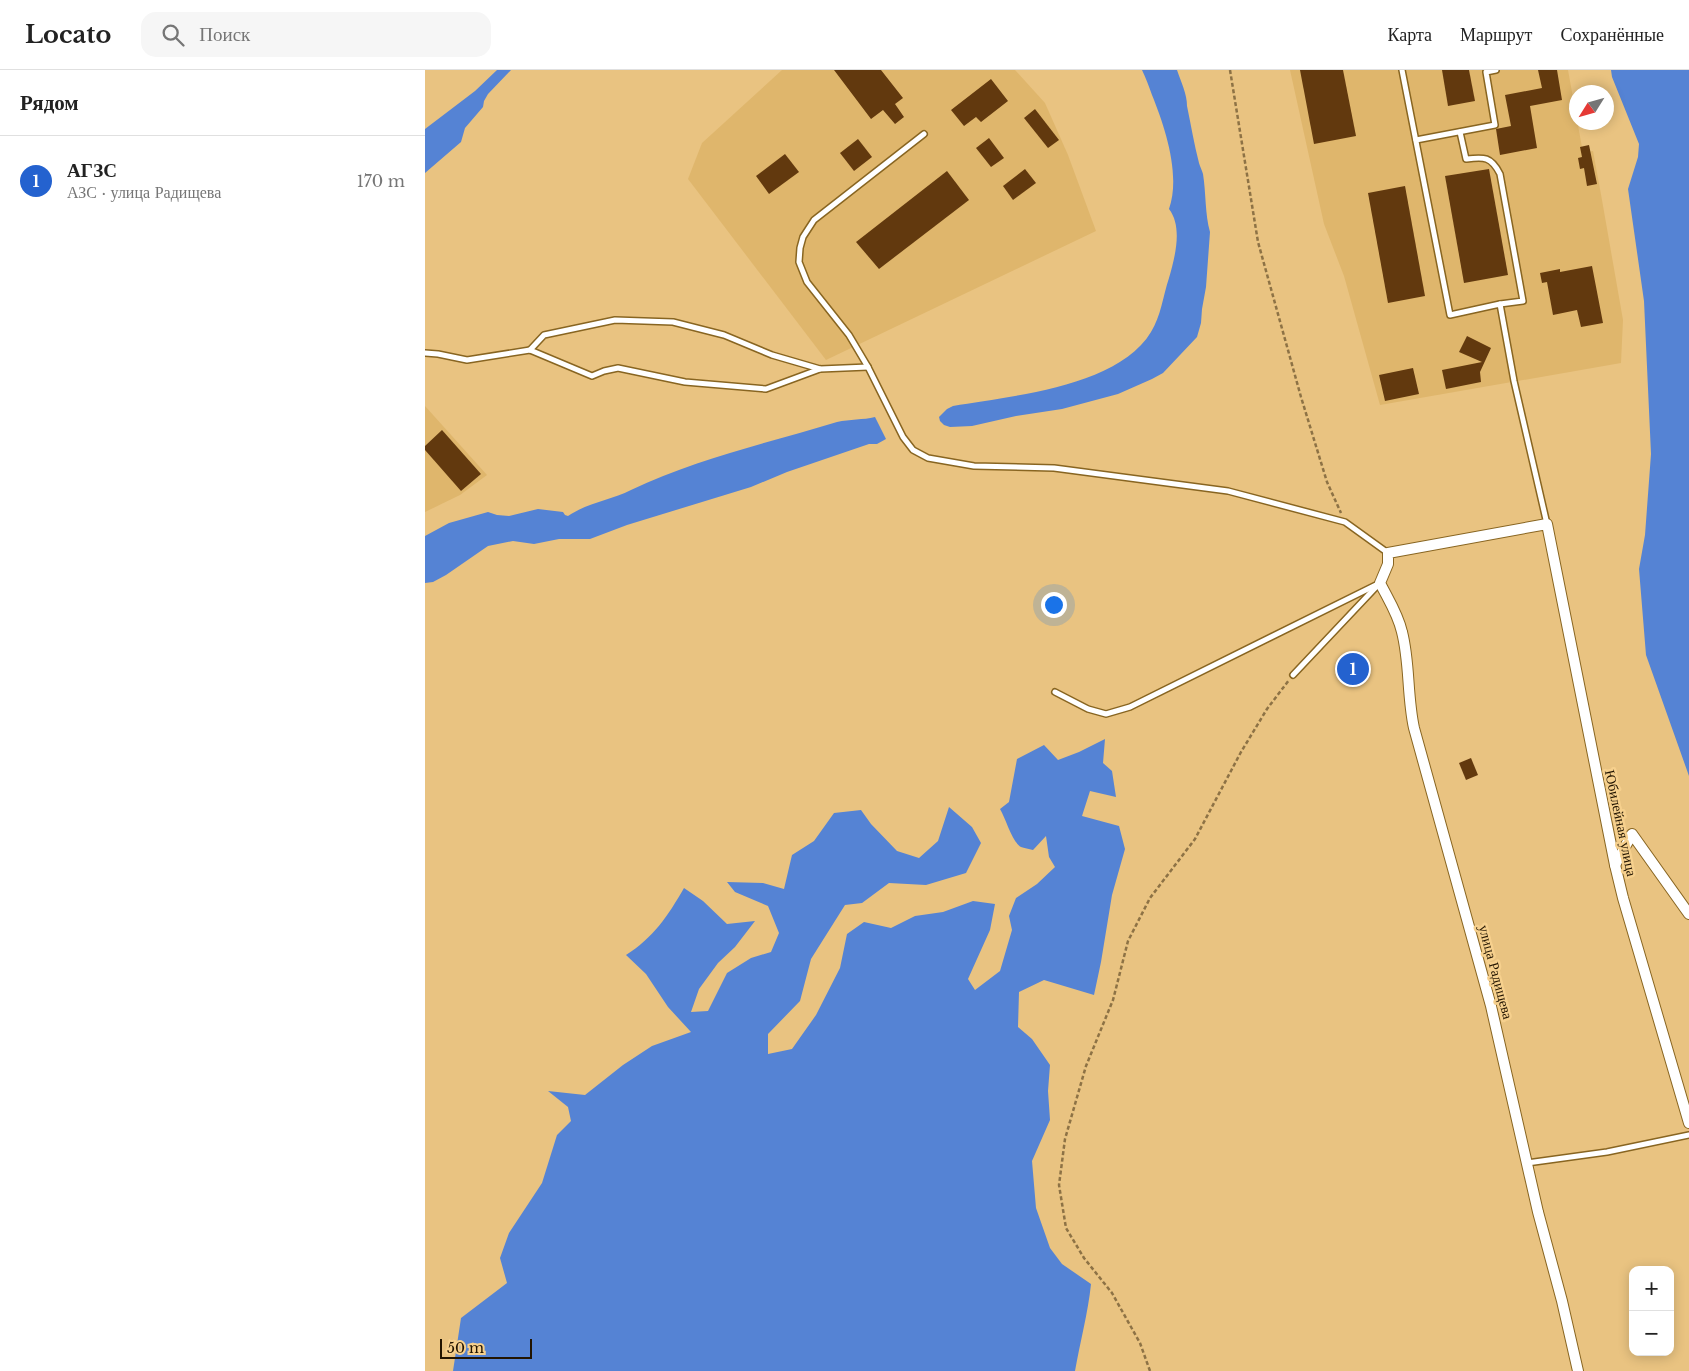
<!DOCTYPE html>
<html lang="ru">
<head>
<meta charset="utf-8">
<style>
	body { margin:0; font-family:"Libre Baskerville",serif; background:#f6f6f6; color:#222 }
	.controls { position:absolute; right:15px; bottom:15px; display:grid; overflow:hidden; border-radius:10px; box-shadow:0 2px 12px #0003 }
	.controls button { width:45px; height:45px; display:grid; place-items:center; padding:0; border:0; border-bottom:1px solid #e0e0e0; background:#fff; color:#222; font:25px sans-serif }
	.compass { position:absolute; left:1144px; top:15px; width:45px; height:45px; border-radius:50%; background:#fff; box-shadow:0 2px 12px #0003; rotate:233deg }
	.scale { position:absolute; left:15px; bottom:12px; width:92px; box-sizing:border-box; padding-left:5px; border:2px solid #221400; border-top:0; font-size:14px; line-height:18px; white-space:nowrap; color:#221400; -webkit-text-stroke:4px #f6d08d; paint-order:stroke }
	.you { position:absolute; left:628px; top:534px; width:18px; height:18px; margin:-12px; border:4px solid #fff; border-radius:50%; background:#1a73e8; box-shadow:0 0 0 8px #1a73e833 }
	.badge { display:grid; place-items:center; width:32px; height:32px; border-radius:50%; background:#2462cf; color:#fff; font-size:16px; font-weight:700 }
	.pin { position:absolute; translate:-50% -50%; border:2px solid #fff; box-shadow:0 1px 5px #0006 }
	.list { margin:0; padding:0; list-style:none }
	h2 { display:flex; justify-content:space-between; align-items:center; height:65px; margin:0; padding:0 20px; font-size:21px }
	h2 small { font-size:16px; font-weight:400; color:#767676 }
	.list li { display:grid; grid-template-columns:32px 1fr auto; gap:15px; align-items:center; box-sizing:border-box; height:90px; padding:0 20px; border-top:1px solid #e0e0e0 }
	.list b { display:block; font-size:19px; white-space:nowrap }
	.list p { margin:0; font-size:16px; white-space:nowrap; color:#767676 }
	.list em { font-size:16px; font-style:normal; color:#767676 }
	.icon { flex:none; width:28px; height:28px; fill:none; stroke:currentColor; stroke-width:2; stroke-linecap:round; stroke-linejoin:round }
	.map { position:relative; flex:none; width:1264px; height:1301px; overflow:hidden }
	header { display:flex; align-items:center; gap:30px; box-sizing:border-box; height:70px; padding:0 25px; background:#fff; border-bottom:1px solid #e0e0e0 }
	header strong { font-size:24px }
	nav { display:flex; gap:28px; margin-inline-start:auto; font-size:18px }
	.search { width:350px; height:45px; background:#f6f6f6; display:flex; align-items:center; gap:12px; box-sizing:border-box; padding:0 18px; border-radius:15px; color:#767676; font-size:19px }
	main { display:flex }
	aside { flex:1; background:#fff }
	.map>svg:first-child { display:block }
	.built { fill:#dfb66c }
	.water { fill:#5583d4 }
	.building { fill:#62390e }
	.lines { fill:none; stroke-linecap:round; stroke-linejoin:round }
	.service-casing { stroke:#886521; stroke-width:8 }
	.minor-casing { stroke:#886521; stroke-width:12 }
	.path { stroke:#8d7245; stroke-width:2.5; stroke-dasharray:4 2.5; stroke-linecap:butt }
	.service { stroke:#fff; stroke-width:5 }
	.minor { stroke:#fff; stroke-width:10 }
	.labels { text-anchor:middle; stroke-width:5; stroke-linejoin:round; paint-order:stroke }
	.street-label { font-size:14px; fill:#221400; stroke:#f6d08d }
</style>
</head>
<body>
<header>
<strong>Locato</strong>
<div class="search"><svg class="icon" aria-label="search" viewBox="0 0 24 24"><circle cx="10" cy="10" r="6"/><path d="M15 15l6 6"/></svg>Поиск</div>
<nav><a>Карта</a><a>Маршрут</a><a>Сохранённые</a></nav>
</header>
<main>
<aside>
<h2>Рядом<small></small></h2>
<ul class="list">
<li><span class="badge">1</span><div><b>АГЗС</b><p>АЗС · улица Радищева</p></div><em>170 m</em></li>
</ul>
</aside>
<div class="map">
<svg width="1264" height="1301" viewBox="0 0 1264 1301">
	<rect width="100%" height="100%" fill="#e9c381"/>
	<g class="built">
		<polygon points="357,0 590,0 620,33 643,85 671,161 401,290 263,109 277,73"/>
		<polygon points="865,0 1143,0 1158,83 1168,81 1177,130 1198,250 1196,293 955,335 919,206 899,154"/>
		<polygon points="0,336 62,405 35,425 0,442"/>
	</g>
	<g class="water">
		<polygon points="72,0 86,0 63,24 59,31 58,37 40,58 36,72 0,103 0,59 50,21"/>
		<path d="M717,0H752C756,12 762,24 762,36C766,55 769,74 774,93C775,97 777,100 778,104C781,122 780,145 785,162L781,217L777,239L776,253L772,267L738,303L727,309L693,324L637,339L591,346L547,356L525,357L519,355L515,351L514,347L522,339L528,336C586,326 693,317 726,262C736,246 738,226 744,208C750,187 758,157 744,139C756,105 740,57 727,25C724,17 721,8 717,0Z"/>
		<polygon points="1186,0 1264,0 1264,706 1221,585 1214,499 1220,465 1226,384 1219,231 1203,119 1213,87 1214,74 1187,7"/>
		<path d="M450,347L461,369L452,374H444L362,402L326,417L202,455L165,469H134L109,474L88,471L63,476L21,505L8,512L0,513V466L24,453L63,442L72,445L84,446L113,439L138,442L140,445L143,446C162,433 186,430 206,420C271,389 343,373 412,352C425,349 438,350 450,347Z"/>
		<path d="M680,669L678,693L687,701L691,727L665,721L657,746L694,756L700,779L687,825L676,892L669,925L619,910L594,922L593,957L607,969L625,995L623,1021L625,1050L607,1091L611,1138L625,1178L637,1194L666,1214C663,1243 655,1272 650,1301H28L36,1248L82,1213L75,1188L84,1163L117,1113L132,1065L146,1051L143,1037L123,1021L160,1025L198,995L227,976L266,962L243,937L221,904L201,885C228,868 243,846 259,818L278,831L302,854L330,851L310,877L293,893L274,919L266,942L283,941L302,903L326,888L346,882L354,863L343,836L310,822L302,812L338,813L359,819L367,785L389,771L409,743L436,740L446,754L472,781L494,788L513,771L524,737L547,757L556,773L541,803L501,815L464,813L437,833L420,835L386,889L375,931L343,964V984L367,979L391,945L415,898L422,864L439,852L466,858L490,846L518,842L548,831L570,834L565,860L543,909L550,920L575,901L587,860L584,846L591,828L612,814L630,797L624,787L621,766L608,780C604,779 599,778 596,777C587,772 581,749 575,739L584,732L592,689L619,675L633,690L654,682Z"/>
	</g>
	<g class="building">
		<polygon points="409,0 456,0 478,28 470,34 479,47 470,54 458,40 446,49"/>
		<polygon points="875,0 918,0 931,66 889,74"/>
		<polygon points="1017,0 1044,0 1050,31 1023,36"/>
		<polygon points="1113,0 1132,0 1137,30 1105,36 1112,78 1075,85 1071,59 1086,56 1080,25 1117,18"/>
		<polygon points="566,9 583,31 556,52 551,47 539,56 526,40"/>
		<polygon points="610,39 634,70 623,78 599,48"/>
		<polygon points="564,68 579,88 566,97 551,78"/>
		<polygon points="433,69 447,87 429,101 415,83"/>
		<polygon points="1164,75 1172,114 1162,116 1159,98 1155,99 1153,88 1157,87 1155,77"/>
		<polygon points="360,84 374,102 344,124 331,106"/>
		<polygon points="600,99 611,113 588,130 578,116"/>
		<polygon points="1064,99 1083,205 1039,213 1020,106"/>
		<polygon points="522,101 544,130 454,199 431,172"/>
		<polygon points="980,116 1000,226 963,233 943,123"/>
		<polygon points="1167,196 1178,253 1156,257 1152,240 1128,245 1122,212 1117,213 1115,203 1135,199 1135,202"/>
		<polygon points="1042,266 1066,278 1055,302 1056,312 1021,319 1017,300 1057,292 1034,282"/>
		<polygon points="988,298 994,324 960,331 954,305"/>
		<polygon points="17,360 56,404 36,421 0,380 0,376"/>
		<polygon points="1046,688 1053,705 1041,710 1034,693"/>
	</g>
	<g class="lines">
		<g class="service-casing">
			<g id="service">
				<polyline points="977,0 1025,245 1075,234 1089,311 1122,454"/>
				<path d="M1035,62L1041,89C1059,87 1066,86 1075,104L1098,231L1075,234"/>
				<polyline points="499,64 389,150 378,167 375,178 374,192 382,212 424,265 443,297 478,367 488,380 503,388 549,396 629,398 803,421 920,452 963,483"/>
				<polyline points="991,70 1070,55 1061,2 1071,0"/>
				<polyline points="105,280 119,265 190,250 248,252 299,265 347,285 395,299 443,297"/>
				<polyline points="0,283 13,284 42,290 105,280 167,306 179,301 193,298 260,312 341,319 395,299"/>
				<polyline points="868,605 952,516"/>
				<polyline points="630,622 663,639 681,644 705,637 955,513"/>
				<polyline points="1102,1093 1182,1082 1264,1065"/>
			</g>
		</g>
		<g class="minor-casing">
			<g id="minor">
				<polyline points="1190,795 1207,764 1264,844"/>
				<path d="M1153,1301L1137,1231L1113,1142L1066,936L989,658C982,626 985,593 977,562C973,544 963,529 955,513L963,494V483L1122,454L1190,795L1198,828L1264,1053"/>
			</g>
		</g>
		<g class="path">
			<polyline points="805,0 833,172 876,327 902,412 916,443"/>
			<polyline points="725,1301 715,1273 687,1223 659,1188 641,1158 634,1115 640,1069 661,996 688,930 703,871 725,828 770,769 816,682 842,639 864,610"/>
		</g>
		<use href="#service" class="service"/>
		<use href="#minor" class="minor"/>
	</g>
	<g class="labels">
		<g class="street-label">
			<text transform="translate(1196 753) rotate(78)" y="5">Юбилейная улица</text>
			<text transform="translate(1071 902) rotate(75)" y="5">улица Радищева</text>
		</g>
	</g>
</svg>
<div class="controls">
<button>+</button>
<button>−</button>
</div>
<svg class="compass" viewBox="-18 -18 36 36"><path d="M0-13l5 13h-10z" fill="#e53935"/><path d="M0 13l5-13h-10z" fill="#767676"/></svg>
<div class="scale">50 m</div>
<div class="you"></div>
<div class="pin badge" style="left:928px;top:599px">1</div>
</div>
</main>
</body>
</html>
